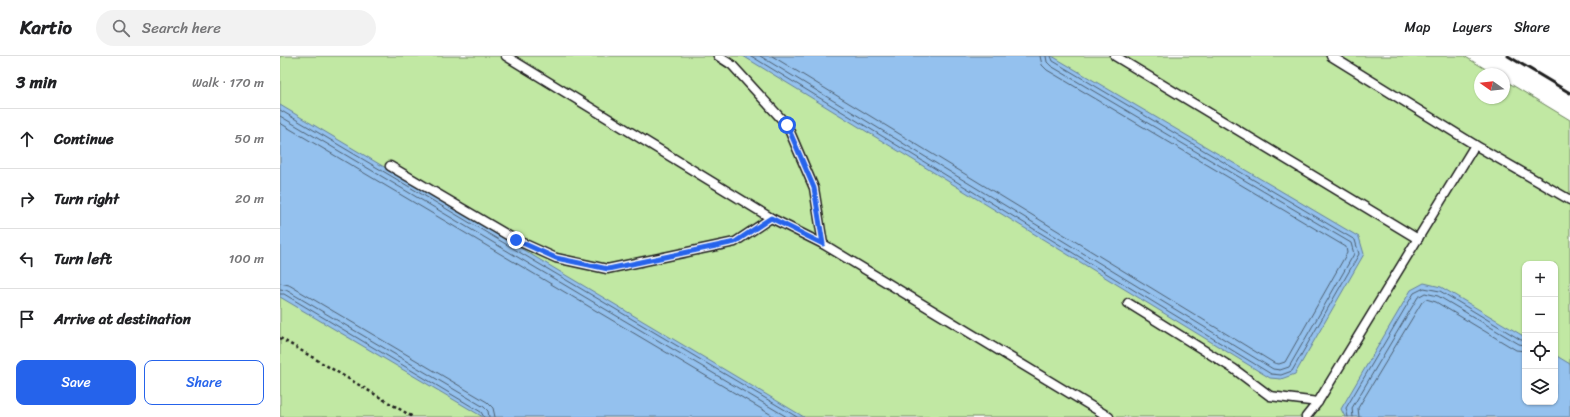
<!DOCTYPE html>
<html lang="en">
<head>
<meta charset="utf-8">
<style>
	body { margin:0; font-family:Sriracha,sans-serif; background:#f2f2f2; color:#202124 }
	.controls { position:absolute; right:12px; bottom:12px; display:grid; overflow:hidden; border-radius:8px; box-shadow:0 1px 3px #0004 }
	.controls button { width:36px; height:36px; display:grid; place-items:center; padding:0; border:0; border-bottom:1px solid #e0e0e0; background:#fff; color:#202124; font:20px sans-serif }
	.compass { position:absolute; left:1194px; top:12px; width:36px; height:36px; border-radius:50%; background:#fff; box-shadow:0 1px 3px #0004; rotate:284deg }
	.stop { position:absolute; width:12px; height:12px; margin:-9px; border:3px solid #2563eb; border-radius:50%; background:#fff }
	.stop.end { background:#2563eb; border-color:#fff; box-shadow:0 1px 4px #0008 }
	.list { margin:0; padding:0; list-style:none }
	h2 { display:flex; justify-content:space-between; align-items:center; height:52px; margin:0; padding:0 16px; font-size:17px }
	h2 small { font-size:13px; font-weight:400; color:#757577 }
	.list li { display:grid; grid-template-columns:26px 1fr auto; gap:12px; align-items:center; box-sizing:border-box; height:60px; padding:0 16px; border-top:1px solid #e0e0e0 }
	.list b { display:block; font-size:15px; white-space:nowrap }
	.list em { font-size:13px; font-style:normal; color:#757577 }
	.actions { display:flex; gap:8px; padding:12px 16px }
	.actions a { flex:1; padding:9px 0; border:1px solid #2563eb; border-radius:8px; text-align:center; font-size:14px; color:#2563eb }
	.actions .main { background:#2563eb; color:#fff }
	.icon { flex:none; width:22px; height:22px; fill:none; stroke:currentColor; stroke-width:2; stroke-linecap:round; stroke-linejoin:round }
	.map { position:relative; flex:none; width:1290px; height:361px; overflow:hidden }
	header { display:flex; align-items:center; gap:24px; box-sizing:border-box; height:56px; padding:0 20px; background:#fff; border-bottom:1px solid #e0e0e0 }
	header strong { font-size:19px }
	nav { display:flex; gap:22px; margin-inline-start:auto; font-size:14px }
	.search { width:280px; height:36px; background:#f2f2f2; display:flex; align-items:center; gap:10px; box-sizing:border-box; padding:0 14px; border-radius:22px; color:#757577; font-size:15px }
	main { display:flex }
	aside { flex:1; background:#fff }
	.map>svg:first-child { display:block }
	.green { fill:#c1e8a3; stroke:#6e8260; fill-rule:evenodd }
	.water { fill:#94c1ee; stroke:#647f9a }
	.lines { fill:none; stroke-linecap:round; stroke-linejoin:round }
	.shore { stroke:#4c5e70; stroke-width:1 }
	.lane-casing { stroke:#1c1c1c; stroke-width:11 }
	.path { stroke:#1c1c1c; stroke-width:2.5; stroke-dasharray:3 3; stroke-linecap:butt }
	.lane { stroke:#fff; stroke-width:8 }
	.rail { stroke:#1c1c1c; stroke-width:3 }
	.route { stroke:#2563eb; stroke-width:5 }
</style>
</head>
<body>
<header>
<strong>Kartio</strong>
<div class="search"><svg class="icon" aria-label="search" viewBox="0 0 24 24"><circle cx="10" cy="10" r="6"/><path d="M15 15l6 6"/></svg>Search here</div>
<nav><a>Map</a><a>Layers</a><a>Share</a></nav>
</header>
<main>
<aside>
<h2>3 min<small>Walk · 170 m</small></h2>
<ul class="list">
<li><svg class="icon" aria-label="ahead" viewBox="0 0 24 24"><path d="M12 20V5M6 11l6-6 6 6"/></svg><div><b>Continue</b></div><em>50 m</em></li>
<li><svg class="icon" aria-label="right" viewBox="0 0 24 24"><path d="M7 20v-9h11M14 6l5 5-5 5"/></svg><div><b>Turn right</b></div><em>20 m</em></li>
<li><svg class="icon" aria-label="left" viewBox="0 0 24 24"><path d="M17 20v-9H6M10 6l-5 5 5 5"/></svg><div><b>Turn left</b></div><em>100 m</em></li>
<li><svg class="icon" aria-label="arrive" viewBox="0 0 24 24"><path d="M6 21V4h12l-3 4 3 4H6"/></svg><div><b>Arrive at destination</b></div></li>
</ul>
<div class="actions"><a class="main">Save</a><a>Share</a></div>
</aside>
<div class="map">
<svg width="1290" height="361" viewBox="0 0 1290 361">
	<rect width="100%" height="100%" fill="#fff"/>
	<filter id="ink" filterUnits="userSpaceOnUse"><feTurbulence type="fractalNoise" baseFrequency=".025" numOctaves="2"/><feDisplacementMap in="SourceGraphic" scale="8" xChannelSelector="R" yChannelSelector="G"/><feConvolveMatrix kernelMatrix="1 2 1 2 8 2 1 2 1" color-interpolation-filters="sRGB"/></filter>
	<g filter="url(#ink)">
		<path class="green" d="M0,0H1184L1214,18H1200V42H1224V24L1290,64V361H0ZM1245,208H1275V346H1245Z"/>
		<g class="water">
			<polygon points="463,0 772,0 1079,181 1084,198 1015,318 1001,323 990,322"/>
			<polygon points="0,49 524,361 203,361 0,241"/>
			<polygon points="1144,227 1161,231 1245,281 1245,346 1275,346 1275,299 1290,308 1290,361 1065,361 1061,353 1131,234"/>
		</g>
		<g class="lines">
			<g class="shore">
				<polyline points="471,0 991,318 1001,319 1012,315 1079,198 1075,184 773,5 771,0"/>
				<polyline points="480,0 993,313 1000,314 1009,311 1074,198 1071,187 771,10 767,6 766,0"/>
				<polyline points="492,0 994,307 999,308 1005,306 1067,197 1066,191 767,14 762,9 760,0"/>
				<polyline points="0,54 517,361"/>
				<polyline points="0,60 507,361"/>
				<polyline points="0,67 495,361"/>
				<polyline points="0,227 9,229 207,346 213,352 215,361"/>
				<polyline points="0,233 6,234 204,351 208,355 209,361"/>
				<polyline points="0,238 4,238 201,356 204,361"/>
				<polyline points="1068,361 1066,352 1134,237 1144,232 1160,235 1241,284 1245,284"/>
				<polyline points="1073,361 1072,352 1138,241 1145,237 1158,240 1239,288 1245,289"/>
				<polyline points="1079,361 1078,352 1142,246 1146,243 1156,246 1236,294 1245,295"/>
			</g>
			<g class="lane-casing">
				<g id="lane">
					<polyline points="226,0 491,162 543,188 829,361"/>
					<polyline points="438,0 452,9 507,69 534,132 543,188"/>
					<polyline points="835,0 1138,183"/>
					<polyline points="1051,0 1195,89 1290,144"/>
					<polyline points="110,110 236,184 276,202 327,213 455,186 491,162"/>
					<polyline points="848,247 954,313 990,340 1038,346"/>
					<polyline points="1026,361 1038,346 1195,89"/>
				</g>
			</g>
			<polyline class="path" points="0,282 133,361"/>
			<use href="#lane" class="lane"/>
			<polyline class="rail" points="1228,0 1290,37"/>
		</g>
	</g>
	<g class="lines" filter="url(#ink)">
		<polyline class="route" points="236,184 276,202 328,213 455,186 491,162 543,188 534,132 507,69"/>
	</g>
</svg>
<div class="controls">
<button>+</button>
<button>−</button>
<button><svg class="icon" aria-label="locate" viewBox="0 0 24 24"><circle cx="12" cy="12" r="6"/><path d="M12 2v4M12 18v4M2 12h4M18 12h4"/></svg></button>
<button><svg class="icon" aria-label="layers" viewBox="0 0 24 24"><path d="M12 4l9 5-9 5-9-5zM3 14l9 5 9-5"/></svg></button>
</div>
<svg class="compass" viewBox="-18 -18 36 36"><path d="M0-13l5 13h-10z" fill="#e53935"/><path d="M0 13l5-13h-10z" fill="#757577"/></svg>
<div class="stop" style="left:507px;top:69px"></div>
<div class="stop end" style="left:236px;top:184px"></div>
</div>
</main>
</body>
</html>
